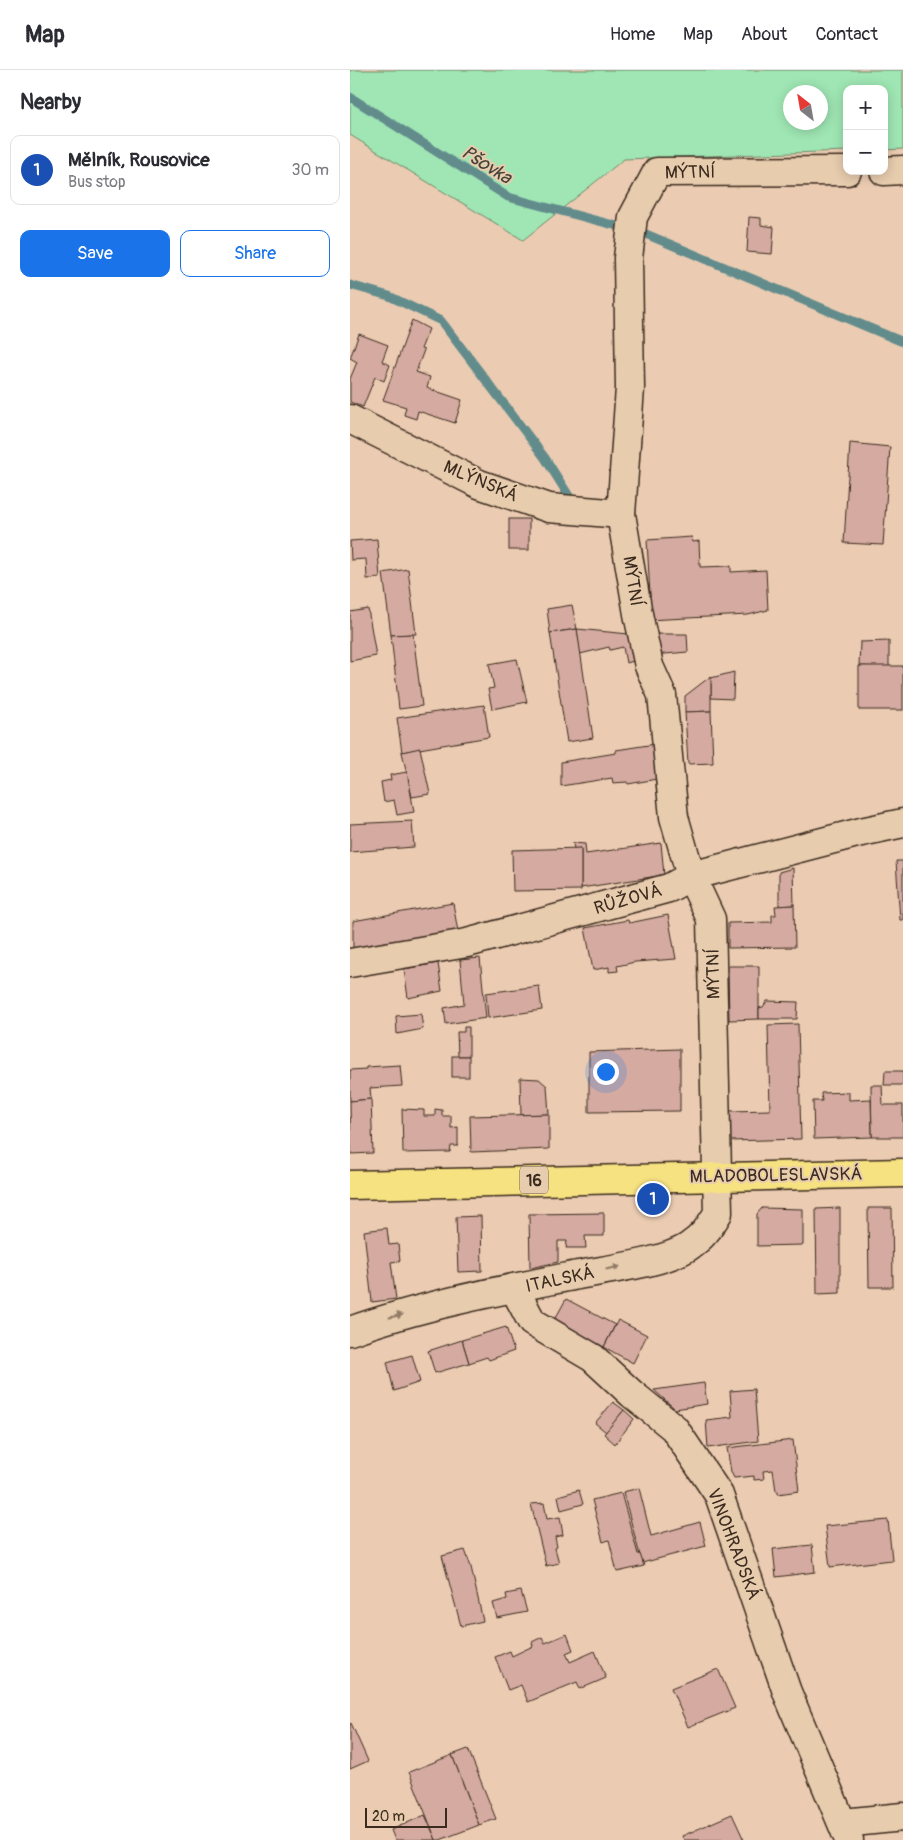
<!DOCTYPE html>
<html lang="en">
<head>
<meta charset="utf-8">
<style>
	body { margin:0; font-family:Pangolin,sans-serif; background:#f7f7f7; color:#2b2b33 }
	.controls { position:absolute; right:15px; top:15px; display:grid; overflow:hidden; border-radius:10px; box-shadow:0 2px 12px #0003 }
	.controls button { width:45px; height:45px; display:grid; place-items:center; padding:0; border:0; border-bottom:1px solid #e1e1e2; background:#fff; color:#2b2b33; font:25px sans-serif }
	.compass { position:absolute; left:433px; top:15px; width:45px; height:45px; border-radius:50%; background:#fff; box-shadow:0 2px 12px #0003; rotate:329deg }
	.scale { position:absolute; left:15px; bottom:12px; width:82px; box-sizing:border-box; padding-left:5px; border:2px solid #3b2a1e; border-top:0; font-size:14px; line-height:18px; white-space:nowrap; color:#3b2a1e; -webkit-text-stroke:4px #e7ccae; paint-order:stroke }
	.you { position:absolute; left:255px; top:1001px; width:18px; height:18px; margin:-12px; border:4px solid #fff; border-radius:50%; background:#1a73e8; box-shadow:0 0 0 8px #1a73e833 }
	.badge { display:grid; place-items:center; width:32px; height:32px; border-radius:50%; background:#1a73e8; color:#fff; font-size:16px; font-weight:700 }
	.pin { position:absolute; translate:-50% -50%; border:2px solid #fff; box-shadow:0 1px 5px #0006 }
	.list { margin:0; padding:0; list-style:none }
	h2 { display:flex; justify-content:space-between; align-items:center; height:65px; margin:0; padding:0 20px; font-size:21px }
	h2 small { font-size:16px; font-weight:400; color:#7c7c81 }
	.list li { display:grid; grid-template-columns:32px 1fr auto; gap:15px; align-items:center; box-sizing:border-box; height:70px; margin:0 10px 10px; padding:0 10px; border:1px solid #e1e1e2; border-radius:10px }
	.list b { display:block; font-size:19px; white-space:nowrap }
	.list p { margin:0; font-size:16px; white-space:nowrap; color:#7c7c81 }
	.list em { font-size:16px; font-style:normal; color:#7c7c81 }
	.actions { display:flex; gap:10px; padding:15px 20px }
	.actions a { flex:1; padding:11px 0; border:1px solid #1a73e8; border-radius:10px; text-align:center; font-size:18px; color:#1a73e8 }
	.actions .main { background:#1a73e8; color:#fff }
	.map { position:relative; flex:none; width:553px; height:1770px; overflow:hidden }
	header { display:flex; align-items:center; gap:30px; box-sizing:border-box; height:70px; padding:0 25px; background:#fff; border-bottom:1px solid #e1e1e2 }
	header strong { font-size:24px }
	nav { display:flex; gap:28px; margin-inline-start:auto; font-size:18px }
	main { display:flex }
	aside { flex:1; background:#fff }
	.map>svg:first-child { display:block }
	.green { fill:#9fe6b4; stroke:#6d8869; fill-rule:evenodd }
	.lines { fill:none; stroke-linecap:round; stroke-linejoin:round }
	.stream { stroke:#628c8c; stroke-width:9 }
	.building { fill:#d4aaa1; stroke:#3b2a1e }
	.street-casing { stroke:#3b2a1e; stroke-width:31 }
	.primary-casing { stroke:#3b2a1e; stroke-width:31 }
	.street { stroke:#e7ccae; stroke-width:28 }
	.primary { stroke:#f7e281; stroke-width:28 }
	.oneway { fill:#917b66 }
	.labels { text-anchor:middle; stroke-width:4; stroke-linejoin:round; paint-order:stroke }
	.shield { fill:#e7ccae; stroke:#6f5b49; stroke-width:1 }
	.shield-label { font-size:16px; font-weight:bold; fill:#3b2a1e }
	.street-label { font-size:18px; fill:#3b2a1e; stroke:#e7ccae }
	.water-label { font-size:19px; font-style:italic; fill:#45423a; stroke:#e7ccae }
</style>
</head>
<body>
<header>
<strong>Map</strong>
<nav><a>Home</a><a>Map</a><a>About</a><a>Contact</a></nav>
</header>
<main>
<aside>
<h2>Nearby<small></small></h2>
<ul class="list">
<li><span class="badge" style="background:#1a4fb4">1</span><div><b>Mělník, Rousovice</b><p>Bus stop</p></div><em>30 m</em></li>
</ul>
<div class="actions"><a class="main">Save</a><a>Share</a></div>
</aside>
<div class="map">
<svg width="553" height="1770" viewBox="0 0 553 1770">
	<rect width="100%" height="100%" fill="#ebccb2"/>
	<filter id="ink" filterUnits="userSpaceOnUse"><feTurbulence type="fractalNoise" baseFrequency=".02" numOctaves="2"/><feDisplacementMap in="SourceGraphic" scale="10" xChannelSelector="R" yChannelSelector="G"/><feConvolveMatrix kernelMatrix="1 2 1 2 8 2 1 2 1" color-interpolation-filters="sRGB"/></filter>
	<g filter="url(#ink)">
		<path class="green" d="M0,0H553V79L534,80V19H497V81L274,89L173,170L0,65ZM440,22H470V52H440Z"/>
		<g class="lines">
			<g class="stream">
				<polyline points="0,27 158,127 271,157"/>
				<polyline points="291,162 553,272"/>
				<polyline points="0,215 39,226 91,251 195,388 219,426"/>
			</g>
		</g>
		<g class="building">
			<polygon points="399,147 411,148 411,155 424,157 422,184 397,182"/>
			<polygon points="62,250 79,259 71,279 74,280 66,302 80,307 77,318 112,330 105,353 68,341 66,349 54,345 56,337 33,330"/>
			<polygon points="9,264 38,275 32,291 40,295 34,311 25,307 13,337 0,332 0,309 7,292 0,288"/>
			<polygon points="500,373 540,377 533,475 494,473"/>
			<rect x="159" y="449" width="20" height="31"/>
			<polygon points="342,467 343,472 349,471 350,497 381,496 381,502 416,500 418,540 398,545 297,550 301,544 297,470"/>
			<polygon points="27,469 30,508 17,509 16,489 1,490 0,471"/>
			<polygon points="58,499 66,564 41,565 33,503"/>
			<polygon points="222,535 227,559 200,563 197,539"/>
			<polygon points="18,539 26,586 0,591 0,542"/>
			<polygon points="227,559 279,564 284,591 276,593 273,577 260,580 259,577 230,584"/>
			<polygon points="227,559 243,668 217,672 200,563"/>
			<polygon points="63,564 72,636 49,639 41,565"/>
			<polygon points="302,564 337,564 338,582 303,585"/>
			<polygon points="539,571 539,597 509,596 510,572"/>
			<polygon points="167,589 177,632 142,639 138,619 144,618 139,594"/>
			<rect x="509" y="596" width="44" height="44"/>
			<polygon points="384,602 383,629 361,628 361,608"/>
			<polygon points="361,606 361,641 335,642 335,626"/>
			<polygon points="134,635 139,667 52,682 47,648"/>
			<polygon points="361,641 363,693 338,694 335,642"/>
			<polygon points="305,674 307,709 278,714 277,712 263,713 262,708 211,716 211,692 266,683 266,680"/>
			<polygon points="70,678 80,724 62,727 52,682"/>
			<polygon points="57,702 64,742 47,745 44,730 34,732 31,712 41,710 40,705"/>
			<polygon points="62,751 64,777 0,782 0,754"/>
			<polygon points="223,773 235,774 236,784 311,773 314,805 231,818 231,778 224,779"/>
			<polygon points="231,778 231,820 163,821 162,780"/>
			<polygon points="546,791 553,791 553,850 550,850"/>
			<polygon points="443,798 444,835 429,836 429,802"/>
			<polygon points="103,833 108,862 3,880 3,851"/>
			<polygon points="444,835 445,877 378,878 378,853 422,852 422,845 426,845 425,836"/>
			<polygon points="318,845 326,889 285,892 267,896 268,901 259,902 259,897 243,900 235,858 278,850 279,853"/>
			<polygon points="130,888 136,948 96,954 94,938 114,934 110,890"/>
			<polygon points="88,893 92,921 58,928 54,899"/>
			<polygon points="378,896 409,896 409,949 379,950"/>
			<polygon points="189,916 192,940 138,948 136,923"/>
			<polygon points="417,931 448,932 447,949 409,949 409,938 413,937"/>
			<polygon points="71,944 73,959 47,964 46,946"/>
			<polygon points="448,954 451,1069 380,1071 379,1041 420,1040 418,955"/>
			<polygon points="114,957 119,957 119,986 108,986 107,962 114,962"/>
			<polygon points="330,979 330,1041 239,1042 239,982"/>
			<rect x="102" y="986" width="17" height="21"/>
			<polygon points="50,995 52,1016 20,1018 21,1029 0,1031 0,1000 16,999 16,997"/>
			<polygon points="535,1001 553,1001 553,1015 534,1015"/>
			<polygon points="170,1008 189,1009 197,1016 199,1044 171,1045"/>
			<polygon points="521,1015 532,1015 533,1035 553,1035 553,1067 522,1067"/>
			<polygon points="499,1022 499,1030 521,1029 522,1067 464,1069 463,1031 472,1031 471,1023"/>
			<polygon points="21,1029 23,1083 1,1084 0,1031"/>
			<polygon points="52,1039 74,1040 74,1046 85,1046 85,1039 92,1040 92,1046 101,1046 101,1058 108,1057 108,1076 101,1076 100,1082 53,1083"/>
			<polygon points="199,1044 199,1079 121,1082 120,1046"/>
			<polygon points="412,1138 453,1139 453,1175 407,1176 407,1144"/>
			<polygon points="490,1138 490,1223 467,1224 466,1139"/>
			<polygon points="518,1138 542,1138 543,1217 519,1217"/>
			<polygon points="254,1143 254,1166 235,1166 236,1178 216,1178 217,1171 208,1171 208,1192 180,1198 179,1144"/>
			<polygon points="131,1146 132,1201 108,1202 106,1147"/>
			<polygon points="37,1158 39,1175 48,1174 50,1191 41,1192 46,1229 22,1232 14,1161"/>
			<polygon points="216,1229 265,1255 254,1277 204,1251"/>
			<polygon points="268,1250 297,1265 283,1293 254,1277"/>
			<polygon points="156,1257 164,1281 139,1290 137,1287 119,1293 112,1270"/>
			<polygon points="112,1270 119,1293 85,1303 78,1281"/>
			<polygon points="62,1285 70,1312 44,1321 37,1292"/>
			<polygon points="354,1313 357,1334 325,1339 304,1320"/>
			<polygon points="404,1319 408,1371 358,1378 356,1350 382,1347 380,1321"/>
			<polygon points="263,1332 274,1340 256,1362 245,1353"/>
			<polygon points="274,1340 284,1349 265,1374 254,1364"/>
			<polygon points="443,1370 449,1421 428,1424 428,1421 426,1421 423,1400 413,1401 414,1409 404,1410 404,1406 384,1408 381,1402 377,1378"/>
			<polygon points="289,1418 301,1466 350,1452 356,1476 292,1493 273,1422"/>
			<polygon points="229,1420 233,1434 211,1440 208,1426"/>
			<polygon points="271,1423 288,1484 290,1484 294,1496 267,1502 259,1470 253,1472 242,1430"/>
			<polygon points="194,1433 197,1449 210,1447 213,1465 205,1467 207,1477 205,1478 209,1493 196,1496 181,1434"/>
			<polygon points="538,1450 542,1490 480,1497 475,1456"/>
			<polygon points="462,1475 465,1502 426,1507 423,1479"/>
			<polygon points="115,1480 121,1497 133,1551 111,1556 92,1486"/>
			<polygon points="171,1521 177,1542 147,1548 143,1533 157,1529 156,1524"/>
			<polygon points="217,1564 223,1580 216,1583 220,1592 245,1581 256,1608 230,1619 227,1612 178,1632 171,1615 158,1620 145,1587 160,1581 162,1586 164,1585 183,1576 182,1572 192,1567 195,1573"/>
			<polygon points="368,1599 385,1638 338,1657 321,1618"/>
			<polygon points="1,1653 18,1691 0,1699 0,1654"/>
			<polygon points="118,1679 146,1749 129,1755 102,1685"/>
			<polygon points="102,1685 129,1755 90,1770 86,1770 59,1702"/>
			<polygon points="382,1744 394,1770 334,1770 332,1766"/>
			<polygon points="75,1745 86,1770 45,1770 41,1760"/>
		</g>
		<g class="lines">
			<g class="street-casing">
				<g id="street">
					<polyline points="534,101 553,100"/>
					<polyline points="0,349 129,414 199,438 271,444"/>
					<polyline points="0,893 117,873 319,818 341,806 511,762 553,753"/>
					<polyline points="164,1218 182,1252 243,1288 282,1324 324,1358 369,1425 437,1622 499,1770"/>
					<path d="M0,1261C73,1235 152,1220 228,1205C259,1199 313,1193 338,1177C353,1167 359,1158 368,1143L361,849L341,806L324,747L312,625L299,596L288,544L271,444L280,318L278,188L283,147L307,102L497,101"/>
					<polyline points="493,1753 553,1747"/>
				</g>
			</g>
			<g class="primary-casing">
				<polyline id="primary" points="0,1115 553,1103"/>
			</g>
			<use href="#street" class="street"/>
			<use href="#primary" class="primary"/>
		</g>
		<defs><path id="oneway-solid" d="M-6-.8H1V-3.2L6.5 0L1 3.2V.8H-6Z" transform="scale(1.25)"/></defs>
		<g class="oneway">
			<use href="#oneway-solid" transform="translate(263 1198) rotate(-12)"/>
			<use href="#oneway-solid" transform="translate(46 1246) rotate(-13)"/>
		</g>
	</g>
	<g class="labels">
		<rect class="shield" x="170" y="1096.5" width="28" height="27" rx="4"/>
		<g class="shield-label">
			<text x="184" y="1116">16</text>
		</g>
		<g class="street-label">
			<text transform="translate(340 102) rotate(-1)" y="6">MÝTNÍ</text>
			<text transform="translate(131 411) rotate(23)" y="6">MLÝNSKÁ</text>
			<text transform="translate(283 511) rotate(81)" y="6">MÝTNÍ</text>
			<text transform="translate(278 829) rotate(-16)" y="6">RŮŽOVÁ</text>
			<text transform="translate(363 904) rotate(-91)" y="6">MÝTNÍ</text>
			<text transform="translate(426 1105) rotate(-1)" y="6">MLADOBOLESLAVSKÁ</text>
			<text transform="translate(210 1209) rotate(-12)" y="6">ITALSKÁ</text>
			<text transform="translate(384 1474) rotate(69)" y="6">VINOHRADSKÁ</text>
		</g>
		<g class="water-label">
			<text transform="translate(137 94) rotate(32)" y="7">Pšovka</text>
		</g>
	</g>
</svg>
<div class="controls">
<button>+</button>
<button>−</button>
</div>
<svg class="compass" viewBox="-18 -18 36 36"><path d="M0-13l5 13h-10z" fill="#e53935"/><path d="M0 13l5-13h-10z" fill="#7c7c81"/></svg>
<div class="scale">20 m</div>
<div class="you"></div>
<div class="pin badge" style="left:303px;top:1129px;background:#1a4fb4">1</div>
</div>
</main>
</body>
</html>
